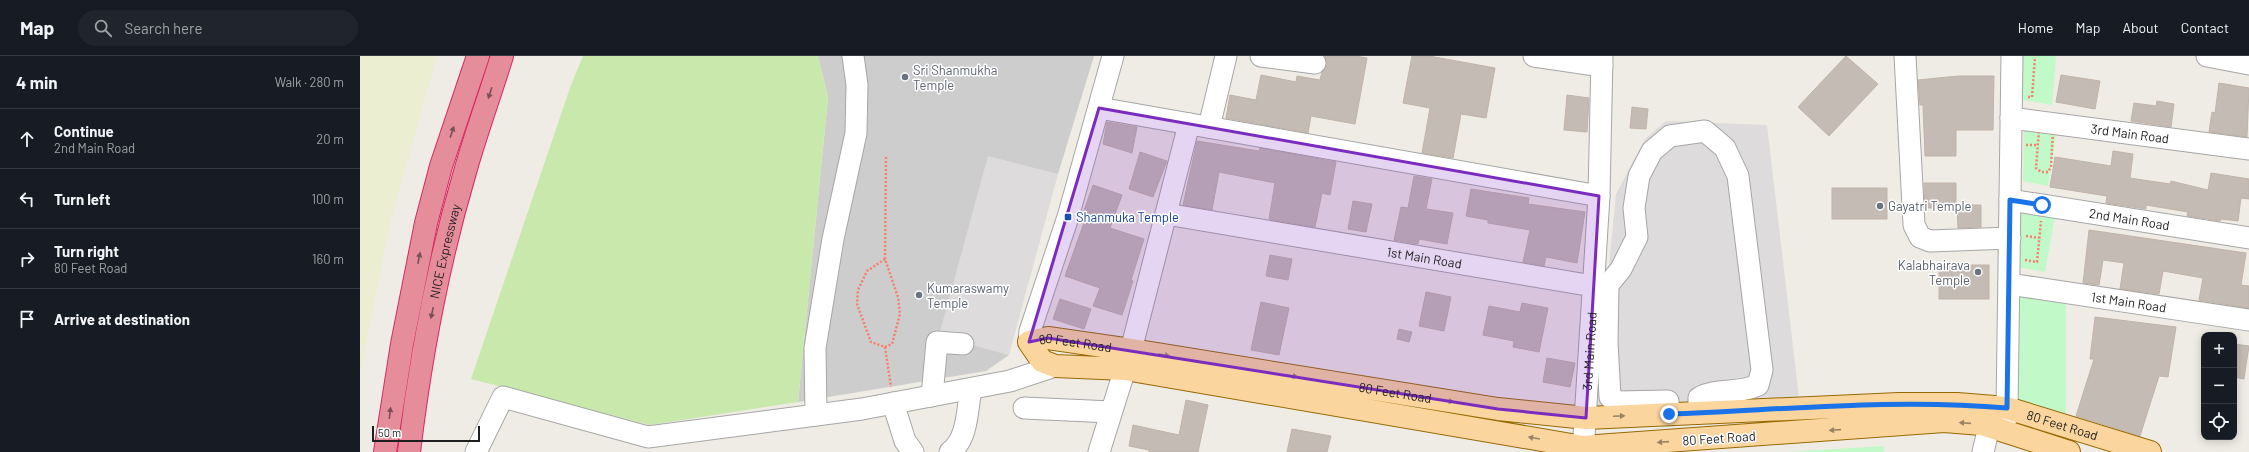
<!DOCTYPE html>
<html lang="en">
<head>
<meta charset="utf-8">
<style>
	body { margin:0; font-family:Barlow,sans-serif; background:#20242c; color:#f1f3f6 }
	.controls { position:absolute; right:12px; bottom:12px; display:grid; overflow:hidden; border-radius:8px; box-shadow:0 2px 10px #0003 }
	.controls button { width:36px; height:36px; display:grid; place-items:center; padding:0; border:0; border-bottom:1px solid #363941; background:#171b24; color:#f1f3f6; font:20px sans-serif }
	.scale { position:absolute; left:12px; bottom:10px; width:108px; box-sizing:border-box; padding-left:4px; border:2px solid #1f1f1f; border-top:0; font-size:11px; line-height:14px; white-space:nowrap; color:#1f1f1f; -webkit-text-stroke:3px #fff; paint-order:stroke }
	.stop { position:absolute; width:12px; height:12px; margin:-9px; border:3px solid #1a73e8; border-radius:50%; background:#fff }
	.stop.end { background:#1a73e8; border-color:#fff; box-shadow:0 1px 4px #0008 }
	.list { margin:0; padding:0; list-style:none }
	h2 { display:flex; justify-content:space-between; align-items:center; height:52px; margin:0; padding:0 16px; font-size:17px }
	h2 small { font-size:13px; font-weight:400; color:#9ea1a6 }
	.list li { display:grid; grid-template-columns:26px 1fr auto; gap:12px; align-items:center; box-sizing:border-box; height:60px; padding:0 16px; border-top:1px solid #363941 }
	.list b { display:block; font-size:15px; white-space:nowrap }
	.list p { margin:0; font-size:13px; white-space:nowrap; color:#9ea1a6 }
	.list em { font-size:13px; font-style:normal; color:#9ea1a6 }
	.icon { flex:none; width:22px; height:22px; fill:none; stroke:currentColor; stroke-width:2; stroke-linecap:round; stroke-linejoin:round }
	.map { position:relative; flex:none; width:1889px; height:396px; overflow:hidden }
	header { display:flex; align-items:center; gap:24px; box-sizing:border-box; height:56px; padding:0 20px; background:#171b24; border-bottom:1px solid #363941 }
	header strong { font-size:19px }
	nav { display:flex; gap:22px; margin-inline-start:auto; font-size:14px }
	.search { width:280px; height:36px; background:#20242c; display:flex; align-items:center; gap:10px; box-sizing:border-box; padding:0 14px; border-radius:22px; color:#9ea1a6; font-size:15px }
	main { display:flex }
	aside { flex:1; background:#171b24 }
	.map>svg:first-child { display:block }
	.residential { fill:#dddbdb }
	.religious { fill:#cdcdcd }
	.farmland { fill:#ebeed0 }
	.grass { fill:#c8e9ab }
	.park { fill:#c2f9c8 }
	.building { fill:#c4bcb4; stroke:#c1b3a7 }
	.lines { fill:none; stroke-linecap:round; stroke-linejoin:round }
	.minor-casing { stroke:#a6a6a6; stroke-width:23 }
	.major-casing { stroke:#976902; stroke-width:24 }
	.highway-casing { stroke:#d92660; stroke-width:24 }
	.path { stroke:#f87e6d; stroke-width:2.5; stroke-dasharray:2 2; stroke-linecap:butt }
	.minor { stroke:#fff; stroke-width:21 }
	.major { stroke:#fbd59e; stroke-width:22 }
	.highway { stroke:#e68d9c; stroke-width:22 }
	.oneway { fill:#795057 }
	.oneway2 { fill:#988365 }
	.route { stroke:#1a73e8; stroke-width:5 }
	.marked { fill:#7b2cbf; fill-opacity:0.2; stroke:#7b2cbf; stroke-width:3; stroke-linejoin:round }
	.worship-dot { fill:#6b7280; stroke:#fff; stroke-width:1.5 }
	.transit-dot { fill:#1a4fb4; stroke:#fff; stroke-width:1.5 }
	.labels { text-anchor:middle; stroke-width:3; stroke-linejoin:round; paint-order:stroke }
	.worship-label { font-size:13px; fill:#5b616d; stroke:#fff; text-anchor:start }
	.street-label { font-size:13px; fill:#1f1f1f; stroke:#fff }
	.transit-label { font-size:13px; fill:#164399; stroke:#fff; text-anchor:start }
</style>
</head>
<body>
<header>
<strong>Map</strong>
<div class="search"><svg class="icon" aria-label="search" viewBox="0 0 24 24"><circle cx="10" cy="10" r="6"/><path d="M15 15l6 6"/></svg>Search here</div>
<nav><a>Home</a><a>Map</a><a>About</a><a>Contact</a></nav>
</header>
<main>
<aside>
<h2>4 min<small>Walk · 280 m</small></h2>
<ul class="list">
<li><svg class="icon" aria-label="ahead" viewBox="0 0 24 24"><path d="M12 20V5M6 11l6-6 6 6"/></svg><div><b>Continue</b><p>2nd Main Road</p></div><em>20 m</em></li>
<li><svg class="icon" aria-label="left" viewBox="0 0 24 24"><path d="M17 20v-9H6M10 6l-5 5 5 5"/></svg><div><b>Turn left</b></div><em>100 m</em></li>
<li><svg class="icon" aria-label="right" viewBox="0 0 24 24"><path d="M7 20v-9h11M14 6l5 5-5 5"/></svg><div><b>Turn right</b><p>80 Feet Road</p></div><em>160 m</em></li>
<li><svg class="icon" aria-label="arrive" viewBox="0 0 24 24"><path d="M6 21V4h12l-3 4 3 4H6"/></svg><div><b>Arrive at destination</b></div></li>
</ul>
</aside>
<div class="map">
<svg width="1889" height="396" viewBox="0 0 1889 396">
	<rect width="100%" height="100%" fill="#efece5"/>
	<g class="residential">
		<polygon points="1306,65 1407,69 1439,342 1235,353 1256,138 1285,83"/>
		<polygon points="628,99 698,118 649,299 579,280"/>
	</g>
	<polygon class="religious" points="458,0 734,0 698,118 628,100 579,280 649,299 626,315 438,346 468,41"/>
	<polygon class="farmland" points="0,0 77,0 30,167 0,318"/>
	<polygon class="grass" points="223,0 458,0 468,41 438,346 290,369 111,323 211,29"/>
	<g class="park">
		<polygon points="1657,0 1696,0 1692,49 1657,43"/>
		<polygon points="1664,67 1697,72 1688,130 1663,125"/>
		<polygon points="1657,148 1696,155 1685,216 1657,211"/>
		<polygon points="1654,240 1706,245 1706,358 1652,345"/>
		<polygon points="1524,390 1524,396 1427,396"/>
	</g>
	<g class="building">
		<polygon points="965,0 995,0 1007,2 995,68 951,60 948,77 866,62 870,39 896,44 901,19 936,26 937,20 960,24 962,16 967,9"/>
		<polygon points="1052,0 1069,0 1135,12 1126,62 1101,58 1093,102 1062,97 1070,52 1043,47"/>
		<polygon points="1486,0 1518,28 1469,80 1438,51"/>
		<polygon points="1701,19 1740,25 1735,53 1696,46"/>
		<polygon points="1598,20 1634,20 1633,74 1596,74 1596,100 1565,100 1563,49 1560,49 1558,24"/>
		<polygon points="1859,27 1889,32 1887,81 1849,76 1852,56 1855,57"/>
		<polygon points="1207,39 1229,42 1227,76 1204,74"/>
		<polygon points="1797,45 1814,48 1811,71 1771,65 1774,47 1796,50"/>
		<polygon points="1272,51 1288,53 1286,73 1270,72"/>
		<polygon points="747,66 777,71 772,97 743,88"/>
		<polygon points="837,85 899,95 900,92 976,106 970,139 962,137 955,171 909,163 915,127 859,116 852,154 823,149"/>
		<polygon points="1753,95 1773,98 1770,122 1810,128 1811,125 1848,134 1851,117 1889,123 1889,143 1881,142 1878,165 1861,163 1860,165 1827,160 1828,156 1786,149 1786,153 1746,147 1747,140 1690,131 1695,101 1751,110"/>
		<polygon points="780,96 807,105 793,141 769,133"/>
		<polygon points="1054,120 1072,123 1066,153 1093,157 1087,188 1059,183 1058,188 1034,184 1041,151 1048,152"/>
		<polygon points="1564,127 1596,127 1596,152 1565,152"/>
		<polygon points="733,129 762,139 750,172 784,183 771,224 773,225 762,259 733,250 740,232 705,220 725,164 721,163"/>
		<rect x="1472" y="132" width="55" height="31"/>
		<polygon points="1111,133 1169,142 1168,148 1225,156 1217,207 1186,201 1184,210 1163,206 1170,174 1128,167 1128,164 1106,160"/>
		<polygon points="993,145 1012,148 1006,176 988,173"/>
		<polygon points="1597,149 1621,149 1621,171 1598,172"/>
		<polygon points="1729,174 1886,197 1881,229 1889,230 1889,252 1839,244 1843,222 1803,215 1799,238 1760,233 1764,207 1743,204 1739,229 1723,227"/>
		<polygon points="910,199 932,203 928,224 906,220"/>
		<rect x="1579" y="209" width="50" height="34"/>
		<polygon points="1066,236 1091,241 1084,275 1059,270"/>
		<polygon points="700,243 731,253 724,273 693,263"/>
		<polygon points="901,246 929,252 919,299 891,294"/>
		<polygon points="1162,247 1188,252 1179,296 1153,291 1154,285 1123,279 1129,250 1160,256"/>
		<polygon points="1735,261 1816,271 1808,321 1799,320 1780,380 1716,360 1734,303 1730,303"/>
		<polygon points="1039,273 1052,276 1049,286 1037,283"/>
		<polygon points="1874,288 1889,290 1884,323 1874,321"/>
		<polygon points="1187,302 1215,307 1210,331 1183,326"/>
		<polygon points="826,344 848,349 838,396 789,396 789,394 769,390 773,369 819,379"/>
		<polygon points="932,373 971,380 967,396 927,396"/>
	</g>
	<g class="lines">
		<g class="minor-casing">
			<g id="minor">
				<polyline points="901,0 955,7"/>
				<polyline points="1174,0 1242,10"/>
				<polyline points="1545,0 1554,169 1560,181 1570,185 1650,182"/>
				<polyline points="1847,0 1889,8"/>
				<polyline points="739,52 1239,140 1242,0"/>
				<path id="s1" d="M1651,62L1889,93"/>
				<polyline points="849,71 866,0"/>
				<path id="s2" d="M1650,144L1889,182"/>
				<path id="s3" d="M806,158L1233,230"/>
				<path id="s4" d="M1649,228L1889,264"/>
				<polyline points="669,286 670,275 708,161 753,0"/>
				<polyline points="771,294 829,68"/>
				<polyline points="572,340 577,286 603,288"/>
				<polyline points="533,347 545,385 553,396"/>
				<polyline points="664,352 751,356"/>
				<path d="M1309,358L1308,345L1258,346L1250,341L1247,286L1248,229L1261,213L1277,181L1274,152L1279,120L1292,95L1310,80L1345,75L1365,92L1378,120L1402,314L1398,329C1380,338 1356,332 1339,342V357"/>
				<polyline points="456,359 455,292 473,183 496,77 497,29 493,0"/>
				<polyline points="1644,375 1647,352 1652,0"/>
				<polyline points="116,396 143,341 288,381 502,353 650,325 695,310"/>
				<path d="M590,396C608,383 607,354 611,333"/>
				<polyline points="739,396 765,313"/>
				<path id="s5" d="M1223,396L1239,140"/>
				<polyline points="1623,396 1629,371"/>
			</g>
		</g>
		<g class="major-casing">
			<g id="major">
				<path id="s6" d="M1709,396L1622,368L1584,365L1223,391L765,313L695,310L682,305L669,286L688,282L771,294L1138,353L1226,362L1539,348H1597L1647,352L1790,396"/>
			</g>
		</g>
		<g class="highway-casing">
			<g id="highway">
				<polyline points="25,396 42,288 66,167 81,110 118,0"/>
				<path id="s7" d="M49,396C60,304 79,204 105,116C116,77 130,39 142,0"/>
			</g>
		</g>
		<g class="path">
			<polyline points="1668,41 1672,41 1675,1"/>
			<polygon points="1679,74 1693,75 1691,111 1688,116 1681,116 1676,112"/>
			<polyline points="1666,89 1678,89"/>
			<polyline points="1666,180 1679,182"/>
			<polyline points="525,203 507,215 498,234 497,248 511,286 525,291 532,288 540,258 538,241 525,203 526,100"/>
			<polyline points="1665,204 1677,206 1681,165"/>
			<polyline points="525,291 531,331"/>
		</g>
		<use href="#minor" class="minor"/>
		<use href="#major" class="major"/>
		<use href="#highway" class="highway"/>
	</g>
	<defs><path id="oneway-solid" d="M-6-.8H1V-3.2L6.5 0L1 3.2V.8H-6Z"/></defs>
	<g class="oneway">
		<use href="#oneway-solid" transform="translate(130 37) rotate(108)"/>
		<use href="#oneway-solid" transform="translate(92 76) rotate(-72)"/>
		<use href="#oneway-solid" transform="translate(59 202) rotate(-79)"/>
		<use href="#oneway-solid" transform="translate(72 257) rotate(102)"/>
		<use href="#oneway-solid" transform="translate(30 357) rotate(-83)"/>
	</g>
	<g class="oneway2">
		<use href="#oneway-solid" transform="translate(804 299) rotate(9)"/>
		<use href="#oneway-solid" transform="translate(932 320) rotate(9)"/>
		<use href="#oneway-solid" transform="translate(1088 345) rotate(9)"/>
		<use href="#oneway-solid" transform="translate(1259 360) rotate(-2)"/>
		<use href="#oneway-solid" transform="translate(1605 367) rotate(-176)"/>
		<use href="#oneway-solid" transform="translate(1475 374) rotate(176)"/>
		<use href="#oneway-solid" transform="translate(1174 382) rotate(-170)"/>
		<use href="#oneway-solid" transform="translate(1303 386) rotate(176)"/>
	</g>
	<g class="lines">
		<path class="route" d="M1309,358C1421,354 1535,342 1647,352L1650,144L1682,149"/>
	</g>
	<path class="marked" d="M739,52L1239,140L1226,362L1138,353L688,282L669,286Z"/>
	<g class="worship-dot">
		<circle cx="545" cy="21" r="4"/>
		<circle cx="1520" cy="150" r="4"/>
		<circle cx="1618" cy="216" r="4"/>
		<circle cx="559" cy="239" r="4"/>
	</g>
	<rect class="transit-dot" x="704" y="157" width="8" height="8" rx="2"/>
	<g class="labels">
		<g class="worship-label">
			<text x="553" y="19">Sri Shanmukha<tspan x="553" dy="15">Temple</tspan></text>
			<text x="1528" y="155">Gayatri Temple</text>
			<text x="1610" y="214" text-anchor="end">Kalabhairava<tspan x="1610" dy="15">Temple</tspan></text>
			<text x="567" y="237">Kumaraswamy<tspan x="567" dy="15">Temple</tspan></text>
		</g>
		<g class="street-label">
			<text dy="5" stroke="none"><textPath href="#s1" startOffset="120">3rd Main Road</textPath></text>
			<text dy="5" stroke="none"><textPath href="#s2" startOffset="121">2nd Main Road</textPath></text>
			<text dy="5" stroke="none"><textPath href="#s7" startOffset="204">NICE Expressway</textPath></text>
			<text dy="5" stroke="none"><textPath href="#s3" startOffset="262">1st Main Road</textPath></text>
			<text dy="5" stroke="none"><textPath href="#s4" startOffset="121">1st Main Road</textPath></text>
			<text dy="5" stroke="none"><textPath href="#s6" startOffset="1110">80 Feet Road</textPath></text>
			<text dy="5" stroke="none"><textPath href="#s5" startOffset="101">3rd Main Road</textPath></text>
			<text dy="5" stroke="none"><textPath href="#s6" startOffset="1434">80 Feet Road</textPath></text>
			<text dy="5" stroke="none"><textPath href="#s6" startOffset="2106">80 Feet Road</textPath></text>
			<text transform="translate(1359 382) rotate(-4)" y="5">80 Feet Road</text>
		</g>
		<g class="transit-label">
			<text x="716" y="166">Shanmuka Temple</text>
		</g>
	</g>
</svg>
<div class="controls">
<button>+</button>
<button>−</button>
<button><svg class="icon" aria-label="locate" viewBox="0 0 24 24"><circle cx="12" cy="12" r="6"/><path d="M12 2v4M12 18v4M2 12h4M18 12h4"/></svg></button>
</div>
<div class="scale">50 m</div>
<div class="stop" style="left:1682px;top:149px"></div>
<div class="stop end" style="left:1309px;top:358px"></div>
</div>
</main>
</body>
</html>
